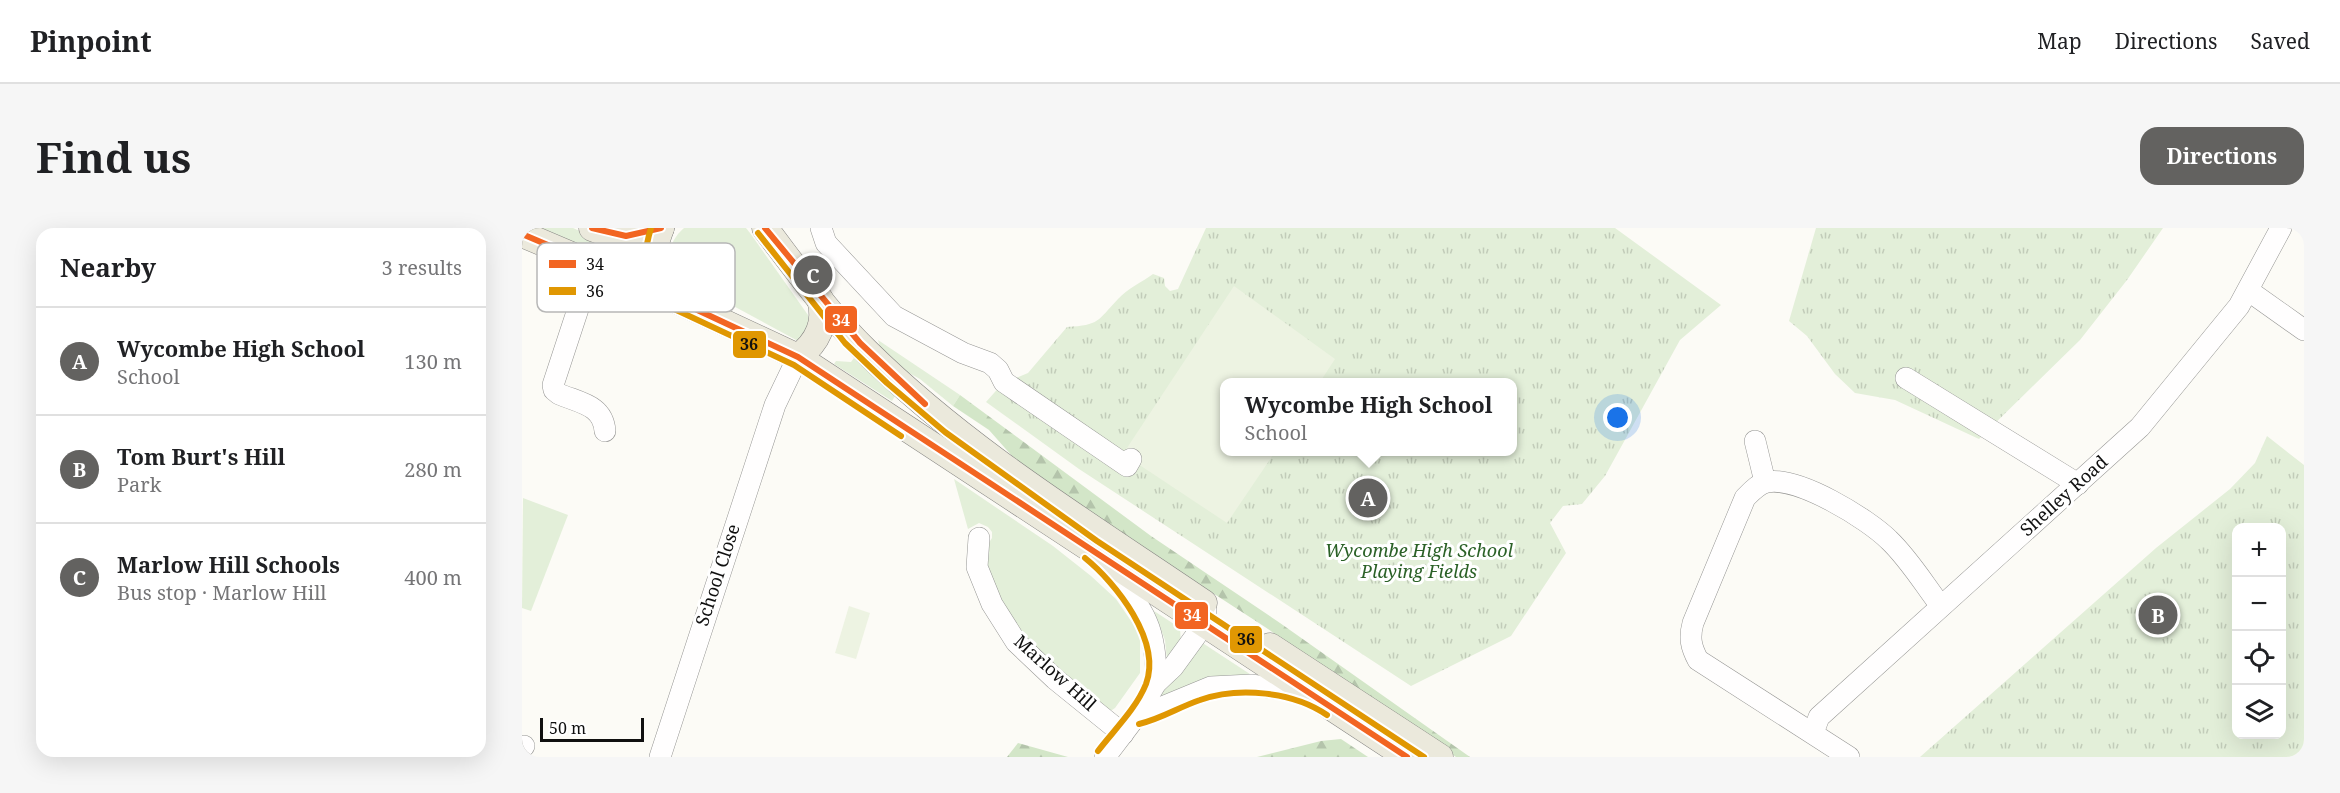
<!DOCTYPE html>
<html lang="en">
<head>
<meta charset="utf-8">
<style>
	body { margin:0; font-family:"Noto Serif",serif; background:#f6f6f6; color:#202124 }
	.controls { position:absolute; right:18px; bottom:18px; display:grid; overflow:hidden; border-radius:12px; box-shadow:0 6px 24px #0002 }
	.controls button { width:54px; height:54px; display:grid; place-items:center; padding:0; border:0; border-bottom:2px solid #e0e0e0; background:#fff; color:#202124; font:30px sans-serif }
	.scale { position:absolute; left:18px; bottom:15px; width:104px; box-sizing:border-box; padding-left:6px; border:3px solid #101010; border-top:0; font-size:16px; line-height:21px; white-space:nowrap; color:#101010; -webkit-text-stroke:4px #fff; paint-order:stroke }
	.you { position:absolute; left:1096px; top:190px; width:21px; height:21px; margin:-15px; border:4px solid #fff; border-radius:50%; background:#1a73e8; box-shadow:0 0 0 9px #1a73e833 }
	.badge { display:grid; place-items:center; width:39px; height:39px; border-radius:50%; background:#636260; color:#fff; font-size:20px; font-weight:700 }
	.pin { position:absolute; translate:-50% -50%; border:3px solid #fff; box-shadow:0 2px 6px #0006 }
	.popup { position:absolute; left:698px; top:150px; width:297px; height:78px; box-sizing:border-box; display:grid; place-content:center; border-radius:12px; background:#fff; filter:drop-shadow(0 2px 4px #0005); font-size:20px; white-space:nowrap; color:#757577 }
	.popup b { font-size:22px; color:#202124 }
	.popup::after { content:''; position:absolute; left:50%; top:100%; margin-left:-12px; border:12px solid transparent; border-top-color:#fff }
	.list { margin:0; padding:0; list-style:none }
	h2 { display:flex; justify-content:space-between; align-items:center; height:78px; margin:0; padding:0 24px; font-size:26px }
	h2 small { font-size:20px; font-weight:400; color:#757577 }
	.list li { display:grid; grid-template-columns:39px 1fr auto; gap:18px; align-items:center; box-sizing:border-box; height:108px; padding:0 24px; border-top:2px solid #e0e0e0 }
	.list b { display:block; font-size:22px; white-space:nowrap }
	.list p { margin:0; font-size:20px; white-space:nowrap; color:#757577 }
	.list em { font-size:20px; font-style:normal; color:#757577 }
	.icon { flex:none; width:33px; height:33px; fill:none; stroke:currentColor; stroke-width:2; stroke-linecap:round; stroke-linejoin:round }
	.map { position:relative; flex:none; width:1782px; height:529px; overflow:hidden; border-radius:18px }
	header { display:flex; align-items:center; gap:36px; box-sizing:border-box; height:84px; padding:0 30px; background:#fff; border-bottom:2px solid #e0e0e0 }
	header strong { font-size:28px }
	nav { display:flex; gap:33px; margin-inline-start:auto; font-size:21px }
	.intro { display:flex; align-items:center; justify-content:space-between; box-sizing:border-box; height:144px; padding:0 36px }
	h1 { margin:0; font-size:42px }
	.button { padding:15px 27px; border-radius:18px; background:#636260; color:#fff; font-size:21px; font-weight:700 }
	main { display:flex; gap:36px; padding:0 36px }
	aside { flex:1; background:#fff; border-radius:18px; box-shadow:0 6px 24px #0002 }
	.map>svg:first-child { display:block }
	.grass { fill:#e3efd9 }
	.forest { fill:url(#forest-firs) }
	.park { fill:url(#park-tufts); fill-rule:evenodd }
	.pitch { fill:#edf3e2 }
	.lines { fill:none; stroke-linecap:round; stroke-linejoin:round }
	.minor-casing { stroke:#969694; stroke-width:22 }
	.major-casing { stroke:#848381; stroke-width:27 }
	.minor { stroke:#fffefe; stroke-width:21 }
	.major { stroke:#ebe9dc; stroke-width:26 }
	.bus-1-casing { stroke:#fff; stroke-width:10 }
	.bus-2-casing { stroke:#fff; stroke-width:10 }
	.bus-1 { stroke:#f26522; stroke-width:6 }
	.bus-2 { stroke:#e09702; stroke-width:6 }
	.labels { text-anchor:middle; stroke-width:6; stroke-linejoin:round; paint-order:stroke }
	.street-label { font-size:18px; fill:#101010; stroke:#fff }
	.park-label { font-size:18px; font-style:italic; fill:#2b6127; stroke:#fff }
	.key { fill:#fff; stroke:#b7b7b7; stroke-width:1.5 }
	.key-label { font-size:16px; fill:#101010 }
	.line-badge { stroke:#fff; stroke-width:2 }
	.badge-label { font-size:16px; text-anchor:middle; font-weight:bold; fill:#fff }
	.pale-badge-label { font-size:16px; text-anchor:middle; font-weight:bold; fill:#111 }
</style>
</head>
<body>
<header>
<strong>Pinpoint</strong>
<nav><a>Map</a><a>Directions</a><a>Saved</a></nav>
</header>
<div class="intro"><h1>Find us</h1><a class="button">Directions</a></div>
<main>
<aside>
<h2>Nearby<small>3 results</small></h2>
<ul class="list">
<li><span class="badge">A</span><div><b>Wycombe High School</b><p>School</p></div><em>130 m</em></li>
<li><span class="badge">B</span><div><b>Tom Burt's Hill</b><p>Park</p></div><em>280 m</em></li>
<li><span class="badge">C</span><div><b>Marlow Hill Schools</b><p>Bus stop · Marlow Hill</p></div><em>400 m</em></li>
</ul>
</aside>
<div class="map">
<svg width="1782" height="529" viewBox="0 0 1782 529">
	<defs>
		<pattern id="forest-firs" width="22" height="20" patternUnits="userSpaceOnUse" patternTransform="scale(1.5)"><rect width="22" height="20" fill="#d3e6c8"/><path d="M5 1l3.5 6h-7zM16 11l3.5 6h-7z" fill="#b4c4ab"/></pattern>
		<pattern id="park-tufts" width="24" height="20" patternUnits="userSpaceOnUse" patternTransform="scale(1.5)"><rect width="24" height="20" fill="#e3efd9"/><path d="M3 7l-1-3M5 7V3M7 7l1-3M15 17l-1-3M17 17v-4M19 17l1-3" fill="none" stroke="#c2ccb9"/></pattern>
	</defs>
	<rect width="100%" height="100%" fill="#fcfbf6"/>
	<g class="grass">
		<polygon points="5,0 51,0 78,12 71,29"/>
		<path d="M162,0H224L228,5L286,87L288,97L276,113L154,47C142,30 148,12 162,0Z"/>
		<polygon points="81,13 124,14 125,47 73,30"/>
		<polygon points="356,112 438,167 431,178 398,151 367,134 359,123"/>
		<polygon points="332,130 373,168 370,173 312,136 314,133 329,134"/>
		<polygon points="432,251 531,318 569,348 594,371 618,406 618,445 593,480 587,484 501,413 467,354 464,319 470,310 470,304 466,299 457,295 446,301"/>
		<polygon points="1,270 46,287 9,383 0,380"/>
		<polygon points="632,383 658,400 659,416 645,432 643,412"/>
		<polygon points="679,414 737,452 631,477"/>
	</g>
	<g class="forest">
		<polygon points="438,167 629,308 758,395 948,529 934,529 743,399 537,265 498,237 467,202 431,178"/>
		<polygon points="819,511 846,529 735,529 799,513"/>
		<polygon points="496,515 546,529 485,529"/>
	</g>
	<g class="park">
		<path d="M684,0H1093L1199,77L1158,112L1083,248L1060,276L1041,278L1028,295L1044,325L989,408L889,458L557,241L464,174L480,156L506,145L545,99C578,97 575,93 596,71C605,61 620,54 631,46L642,50L643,58L648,63L656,61ZM702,154H990V224H702Z"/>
		<polygon points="1294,0 1641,0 1605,52 1558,112 1457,211 1373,172 1333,165 1313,146 1285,108 1267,93"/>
		<path d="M1745,208L1782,237V529H1398L1634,320L1708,261L1733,235ZM1760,299V506H1714V299Z"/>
	</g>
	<g class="pitch">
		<polygon points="712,58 813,131 798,154 702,154 702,224 753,224 705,295 601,226"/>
		<polygon points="327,378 348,385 334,431 313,425"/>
	</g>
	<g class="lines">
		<g class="minor-casing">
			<g id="minor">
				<polyline points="299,0 304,15 372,88 441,125 468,135 476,142 482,154 605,238 609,231"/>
				<polyline points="1727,63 1782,102"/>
				<polyline points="1384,150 1556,256"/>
				<path d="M83,203C81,177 58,175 37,166L32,162L31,157L57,78L74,65L85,43"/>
				<polyline points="1233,213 1243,254"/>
				<polyline points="457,310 455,339 470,376 494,414 533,451 601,506"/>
				<path d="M584,336C620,381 635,395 634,455"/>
				<polyline points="615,487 626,485 689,459 729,457 787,465"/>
				<polyline points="1291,505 1297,489 1618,199 1717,78 1759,0"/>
				<polyline points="0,519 2,518"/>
				<polyline points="138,529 253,177 276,129"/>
				<polyline points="583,529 615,487 634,455 651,439 683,395 684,381"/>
				<path d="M1327,529L1176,432C1169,419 1167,410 1171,395L1223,270C1230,263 1236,256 1245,254C1276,248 1346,291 1367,312C1387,331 1402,356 1418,377"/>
			</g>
		</g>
		<g class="major-casing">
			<g id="major">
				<path d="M70,0C96,11 113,10 139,0"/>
				<path d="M139,0C129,28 127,39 141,66"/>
				<path d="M243,0C275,42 306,86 344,123C444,222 566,296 682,375"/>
				<polyline points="0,6 141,66 276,129 885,529"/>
				<path d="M276,129C296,114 305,95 298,71"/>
				<polyline points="748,418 918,529"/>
			</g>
		</g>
		<use href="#minor" class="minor"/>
		<use href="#major" class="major"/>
		<g class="bus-1-casing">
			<g id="bus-1">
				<polyline points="70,0 104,8 139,0"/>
				<polyline points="243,0 338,115 403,176"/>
				<polyline points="0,6 141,66 276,129 885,529"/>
			</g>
		</g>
		<g class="bus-2-casing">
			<g id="bus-2">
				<path d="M129,0C121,26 120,49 135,73L272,137L379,208"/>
				<polyline points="236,5 323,115 365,155 423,204 575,313 902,529"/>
				<path d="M563,330C594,355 640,413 624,456C614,481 592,502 576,523"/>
				<path d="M617,496C639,491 657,479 678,472C717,458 772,464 805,487"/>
			</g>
		</g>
		<use href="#bus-1" class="bus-1"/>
		<use href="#bus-2" class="bus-2"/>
	</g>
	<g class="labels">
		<g class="street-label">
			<text transform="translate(1542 268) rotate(-42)" y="6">Shelley Road</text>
			<text transform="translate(196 347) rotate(-72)" y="6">School Close</text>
			<text transform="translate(533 445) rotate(42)" y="6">Marlow Hill</text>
		</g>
		<g class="park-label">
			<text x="897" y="329">Wycombe High School<tspan x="897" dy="21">Playing Fields</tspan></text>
		</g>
	</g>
	<rect x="15" y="15" width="198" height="69" rx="9" class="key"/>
	<rect x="27" y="32" width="27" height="8" fill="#f26522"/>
	<rect x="27" y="59" width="27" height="8" fill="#e09702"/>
	<g class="key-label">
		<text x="64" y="42">34</text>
		<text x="64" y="69">36</text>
	</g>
	<g class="line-badge">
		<rect x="302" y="77" width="34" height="29" rx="6" fill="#f26522"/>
		<rect x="210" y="102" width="35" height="29" rx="6" fill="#e09702"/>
		<rect x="652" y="373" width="35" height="29" rx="6" fill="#f26522"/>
		<rect x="707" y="397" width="34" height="29" rx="6" fill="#e09702"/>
	</g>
	<g class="badge-label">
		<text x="319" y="98">34</text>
		<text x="670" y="393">34</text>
	</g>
	<g class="pale-badge-label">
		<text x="227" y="122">36</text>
		<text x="724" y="417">36</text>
	</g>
</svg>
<div class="controls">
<button>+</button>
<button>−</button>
<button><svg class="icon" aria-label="locate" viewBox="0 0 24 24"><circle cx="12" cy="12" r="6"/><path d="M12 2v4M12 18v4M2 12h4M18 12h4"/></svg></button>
<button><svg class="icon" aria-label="layers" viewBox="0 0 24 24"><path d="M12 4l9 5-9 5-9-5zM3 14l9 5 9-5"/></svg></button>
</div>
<div class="scale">50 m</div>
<div class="you"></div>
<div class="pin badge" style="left:846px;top:270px">A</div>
<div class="popup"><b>Wycombe High School</b>School</div>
<div class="pin badge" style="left:1636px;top:387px">B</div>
<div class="pin badge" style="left:291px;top:47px">C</div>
</div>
</main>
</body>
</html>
